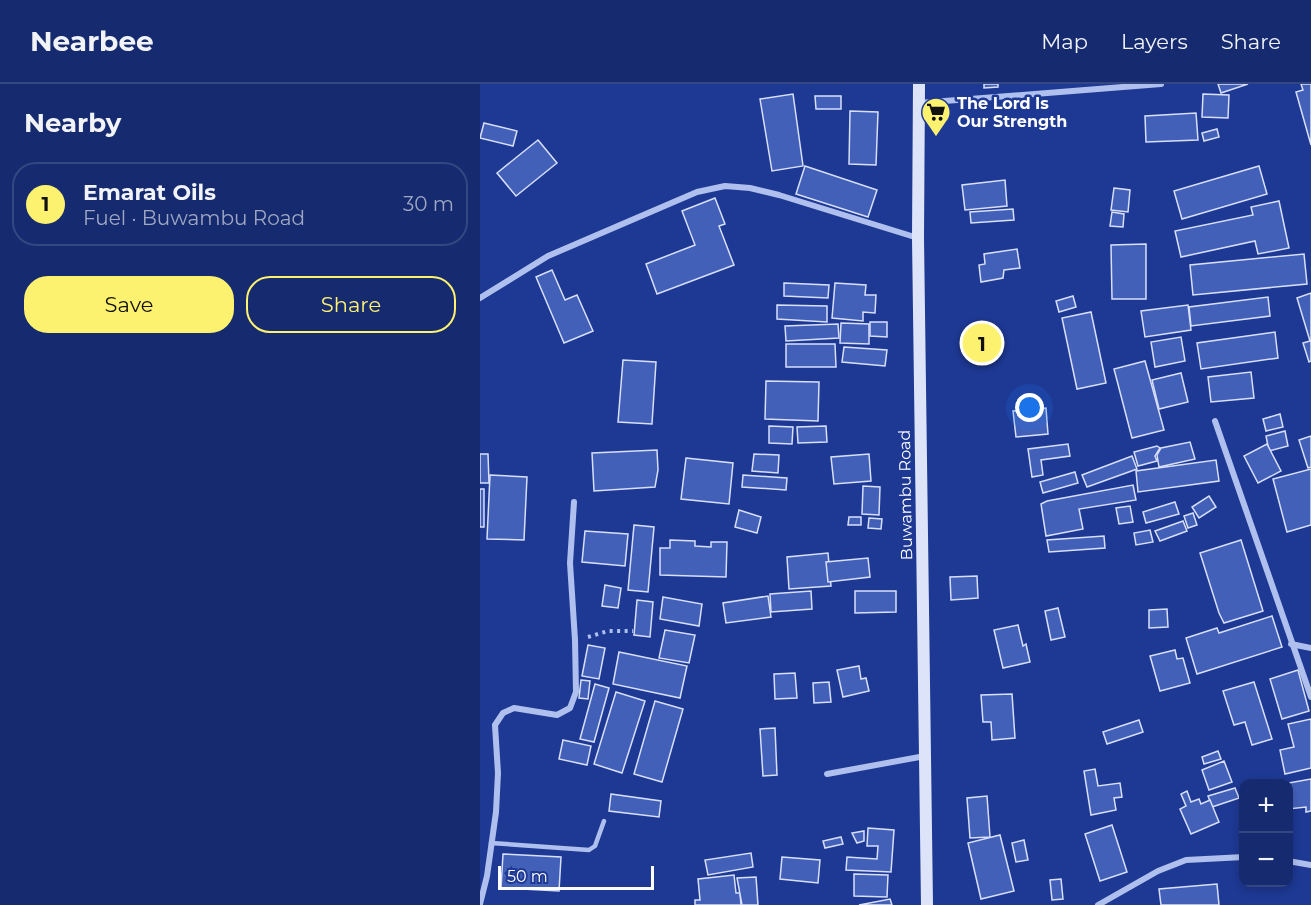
<!DOCTYPE html>
<html lang="en">
<head>
<meta charset="utf-8">
<style>
	body { margin:0; font-family:Montserrat,sans-serif; background:#1f3374; color:#f1f3f6 }
	.controls { position:absolute; right:18px; bottom:18px; display:grid; overflow:hidden; border-radius:12px; box-shadow:0 3px 9px #0003 }
	.controls button { width:54px; height:54px; display:grid; place-items:center; padding:0; border:0; border-bottom:2px solid #354782; background:#162b6f; color:#f1f3f6; font:30px sans-serif }
	.scale { position:absolute; left:18px; bottom:15px; width:156px; box-sizing:border-box; padding-left:6px; border:3px solid #fff; border-top:0; font-size:16px; line-height:21px; white-space:nowrap; color:#fff; -webkit-text-stroke:4px #1e3994; paint-order:stroke }
	.you { position:absolute; left:550px; top:324px; width:21px; height:21px; margin:-15px; border:4px solid #fff; border-radius:50%; background:#1a73e8; box-shadow:0 0 0 9px #1a73e833 }
	.badge { display:grid; place-items:center; width:39px; height:39px; border-radius:50%; background:#fdf170; color:#111; font-size:20px; font-weight:700 }
	.pin { position:absolute; translate:-50% -50%; border:3px solid #fff; box-shadow:0 2px 6px #0006 }
	.list { margin:0; padding:0; list-style:none }
	h2 { display:flex; justify-content:space-between; align-items:center; height:78px; margin:0; padding:0 24px; font-size:26px }
	h2 small { font-size:20px; font-weight:400; color:#9ea7c3 }
	.list li { display:grid; grid-template-columns:39px 1fr auto; gap:18px; align-items:center; box-sizing:border-box; height:84px; margin:0 12px 12px; padding:0 12px; border:2px solid #354782; border-radius:24px }
	.list b { display:block; font-size:22px; white-space:nowrap }
	.list p { margin:0; font-size:20px; white-space:nowrap; color:#9ea7c3 }
	.list em { font-size:20px; font-style:normal; color:#9ea7c3 }
	.actions { display:flex; gap:12px; padding:18px 24px }
	.actions a { flex:1; padding:14px 0; border:2px solid #fdf170; border-radius:24px; text-align:center; font-size:21px; color:#fdf170 }
	.actions .main { background:#fdf170; color:#111 }
	.map { position:relative; flex:none; width:831px; height:821px; overflow:hidden }
	header { display:flex; align-items:center; gap:36px; box-sizing:border-box; height:84px; padding:0 30px; background:#162b6f; border-bottom:2px solid #354782 }
	header strong { font-size:28px }
	nav { display:flex; gap:33px; margin-inline-start:auto; font-size:21px }
	main { display:flex }
	aside { flex:1; background:#162b6f }
	.map>svg:first-child { display:block }
	.building { fill:#4360b9; stroke:#d7dffa; stroke-width:1.5 }
	.lines { fill:none; stroke-linecap:round; stroke-linejoin:round }
	.path { stroke:#b0c0ee; stroke-width:4; stroke-dasharray:3 4.5; stroke-linecap:butt }
	.lane { stroke:#b0c0ee; stroke-width:4.5 }
	.street { stroke:#b0c0ee; stroke-width:6 }
	.secondary { stroke:#dde4fa; stroke-width:12 }
	.labels { text-anchor:middle; stroke-width:5; stroke-linejoin:round; paint-order:stroke }
	.poi-label { font-size:16px; font-weight:bold; fill:#fff; stroke:#1e3994; text-anchor:start }
	.street-label { font-size:16px; fill:#fff; stroke:#1e3994 }
</style>
</head>
<body>
<header>
<strong>Nearbee</strong>
<nav><a>Map</a><a>Layers</a><a>Share</a></nav>
</header>
<main>
<aside>
<h2>Nearby<small></small></h2>
<ul class="list">
<li><span class="badge">1</span><div><b>Emarat Oils</b><p>Fuel · Buwambu Road</p></div><em>30 m</em></li>
</ul>
<div class="actions"><a class="main">Save</a><a>Share</a></div>
</aside>
<div class="map">
<svg width="831" height="821" viewBox="0 0 831 821">
	<rect width="100%" height="100%" fill="#1e3994"/>
	<g class="building">
		<polygon points="504,0 518,0 518,3 504,4"/>
		<polygon points="738,0 768,0 741,9"/>
		<polygon points="821,0 831,0 831,61 816,8 823,6"/>
		<polygon points="313,10 323,82 292,87 280,15"/>
		<polygon points="723,10 749,11 748,34 722,33"/>
		<polygon points="335,12 361,12 361,25 336,25"/>
		<polygon points="370,27 398,28 396,81 369,80"/>
		<polygon points="716,29 718,56 666,58 665,32"/>
		<polygon points="4,39 37,47 33,62 0,54"/>
		<polygon points="737,45 739,53 724,57 722,49"/>
		<polygon points="58,56 77,79 36,112 17,89"/>
		<polygon points="325,82 397,106 388,133 316,110"/>
		<polygon points="779,82 787,110 702,135 694,107"/>
		<polygon points="525,96 527,122 485,126 482,101"/>
		<polygon points="634,104 650,106 648,128 631,126"/>
		<polygon points="235,114 245,140 239,142 254,181 177,210 166,180 215,161 202,127"/>
		<polygon points="799,117 809,164 778,170 775,157 701,173 695,147 773,131 771,123"/>
		<polygon points="533,125 534,136 491,139 490,128"/>
		<polygon points="632,128 644,130 643,143 630,142"/>
		<polygon points="666,160 666,215 632,215 631,161"/>
		<polygon points="537,165 540,184 524,186 523,194 501,198 499,181 505,180 504,170"/>
		<polygon points="824,170 827,200 713,211 710,181"/>
		<polygon points="72,186 85,216 97,211 113,247 84,259 56,193"/>
		<polygon points="304,199 349,201 348,214 304,212"/>
		<polygon points="355,199 386,201 385,211 396,211 395,229 383,228 383,237 352,234"/>
		<polygon points="831,209 831,277 829,278 823,259 830,257 817,214"/>
		<polygon points="593,212 596,223 579,228 576,217"/>
		<polygon points="788,213 790,232 711,242 709,223"/>
		<polygon points="297,221 347,222 347,238 297,235"/>
		<polygon points="708,221 711,246 665,253 661,227"/>
		<polygon points="611,228 626,299 597,305 582,234"/>
		<polygon points="390,238 407,238 407,253 390,252"/>
		<polygon points="361,239 389,240 389,260 360,259"/>
		<polygon points="358,240 359,254 306,257 305,242"/>
		<polygon points="795,248 798,274 721,285 717,259"/>
		<polygon points="701,253 705,277 675,283 671,258"/>
		<polygon points="306,260 355,260 356,283 306,283"/>
		<polygon points="364,263 407,266 405,282 362,278"/>
		<polygon points="143,276 176,278 172,340 138,338"/>
		<polygon points="665,277 684,346 652,354 634,285"/>
		<polygon points="771,288 774,314 731,318 728,293"/>
		<polygon points="701,289 708,318 679,325 672,296"/>
		<polygon points="286,297 339,298 338,337 285,335"/>
		<polygon points="566,324 568,350 536,353 533,327"/>
		<polygon points="800,330 803,343 786,347 783,335"/>
		<polygon points="289,342 313,343 312,360 289,359"/>
		<polygon points="346,342 347,358 318,359 317,343"/>
		<polygon points="805,347 808,362 789,367 786,352"/>
		<polygon points="831,352 831,383 828,384 819,356"/>
		<polygon points="710,358 715,375 679,383 677,371 681,364"/>
		<polygon points="588,360 590,372 561,376 563,391 552,393 548,365"/>
		<polygon points="787,360 801,387 778,399 764,372"/>
		<polygon points="677,362 680,364 675,372 677,377 658,382 654,368"/>
		<polygon points="177,366 178,386 175,403 114,407 112,369"/>
		<polygon points="0,370 8,370 9,399 0,399"/>
		<polygon points="274,370 299,371 298,389 272,387"/>
		<polygon points="389,370 391,397 354,400 351,373"/>
		<polygon points="652,372 657,385 607,403 602,391"/>
		<polygon points="206,374 253,379 249,420 201,415"/>
		<polygon points="736,376 739,397 658,408 656,387"/>
		<polygon points="831,385 831,441 807,448 793,395"/>
		<polygon points="595,388 598,399 563,409 560,398"/>
		<polygon points="10,391 47,393 44,456 7,455"/>
		<polygon points="263,391 307,394 306,406 262,403"/>
		<polygon points="653,401 656,416 599,425 603,445 566,452 561,420 567,417"/>
		<polygon points="383,402 400,403 399,431 382,430"/>
		<rect x="0" y="405" width="4" height="38"/>
		<polygon points="729,412 736,423 719,434 712,423"/>
		<polygon points="695,418 699,430 666,439 663,428"/>
		<polygon points="650,422 653,438 639,440 636,424"/>
		<polygon points="259,426 281,433 277,449 255,443"/>
		<polygon points="713,429 717,441 708,444 704,432"/>
		<polygon points="369,433 381,433 381,441 368,441"/>
		<polygon points="389,434 402,435 401,445 388,444"/>
		<polygon points="703,437 707,447 680,457 675,447"/>
		<polygon points="154,441 174,443 168,508 148,506"/>
		<polygon points="670,446 673,458 656,461 654,449"/>
		<polygon points="105,447 148,450 145,482 102,478"/>
		<polygon points="624,452 625,464 569,468 567,456"/>
		<polygon points="190,456 215,457 215,462 231,463 231,458 247,458 246,493 180,491 180,464 190,464"/>
		<polygon points="761,456 783,527 744,539 739,529 720,469"/>
		<polygon points="348,469 351,502 309,505 307,473"/>
		<polygon points="388,474 390,493 348,498 346,478"/>
		<polygon points="497,492 498,514 471,516 470,493"/>
		<polygon points="125,501 141,504 138,524 122,522"/>
		<polygon points="331,507 332,525 291,528 290,510"/>
		<polygon points="375,507 416,507 416,528 375,529"/>
		<polygon points="288,512 291,533 246,539 243,519"/>
		<polygon points="183,513 222,520 219,542 180,535"/>
		<polygon points="157,516 173,518 170,553 154,551"/>
		<polygon points="578,524 585,553 571,556 565,527"/>
		<polygon points="687,525 688,543 669,544 669,526"/>
		<polygon points="792,532 802,563 717,590 706,554 737,544 739,549"/>
		<polygon points="538,541 543,562 546,560 550,578 523,584 514,546"/>
		<polygon points="185,546 215,551 209,579 179,574"/>
		<polygon points="108,561 125,564 119,595 102,592"/>
		<polygon points="695,566 697,575 703,574 710,599 680,607 670,572"/>
		<polygon points="139,568 207,582 200,614 133,600"/>
		<polygon points="379,582 381,595 386,594 389,607 363,613 357,586"/>
		<polygon points="818,586 829,627 802,635 790,595"/>
		<polygon points="315,589 317,614 295,615 294,590"/>
		<polygon points="101,596 110,597 108,615 99,614"/>
		<polygon points="349,598 351,618 334,619 333,599"/>
		<polygon points="774,598 792,655 772,661 765,638 754,641 743,607"/>
		<polygon points="115,600 129,604 114,658 100,655"/>
		<polygon points="136,608 165,617 142,689 114,680"/>
		<polygon points="532,610 535,654 512,656 511,638 503,638 501,611"/>
		<polygon points="175,617 203,625 182,698 154,690"/>
		<polygon points="831,635 831,684 805,690 800,666 814,663 808,640"/>
		<polygon points="659,636 663,648 627,660 623,648"/>
		<polygon points="295,644 297,691 283,692 280,645"/>
		<polygon points="83,656 111,662 107,681 79,675"/>
		<polygon points="738,667 741,675 724,680 722,673"/>
		<polygon points="744,677 752,698 729,706 722,686"/>
		<polygon points="615,685 618,702 640,699 642,713 634,714 636,726 611,731 604,687"/>
		<polygon points="831,695 831,727 826,728 826,723 808,725 808,700 803,700"/>
		<polygon points="755,704 759,714 732,723 728,712"/>
		<polygon points="707,707 711,718 719,715 721,720 730,716 739,738 711,750 700,725 706,722 701,710"/>
		<polygon points="131,710 181,717 179,733 129,727"/>
		<polygon points="507,712 510,753 490,754 487,714"/>
		<polygon points="632,741 647,788 620,797 605,750"/>
		<polygon points="388,744 414,746 411,788 366,786 367,773 397,775 398,762 387,762"/>
		<polygon points="384,747 384,757 377,759 372,749"/>
		<polygon points="520,751 534,807 501,815 488,759"/>
		<polygon points="361,753 363,760 345,764 343,757"/>
		<polygon points="544,756 548,776 536,778 532,759"/>
		<polygon points="271,769 273,783 228,791 225,776"/>
		<polygon points="23,770 81,773 79,807 21,804"/>
		<polygon points="302,773 340,776 338,799 300,795"/>
		<polygon points="374,790 408,791 407,813 374,812"/>
		<polygon points="254,791 256,809 260,809 261,821 215,821 215,816 220,816 218,795"/>
		<polygon points="276,793 278,821 262,821 257,794"/>
		<polygon points="581,795 583,815 572,816 570,796"/>
		<polygon points="737,800 739,821 681,821 679,805"/>
		<polygon points="410,815 412,821 379,821"/>
	</g>
	<g class="lines">
		<polyline class="path" points="108,553 128,547 153,547"/>
		<polyline class="lane" points="11,759 109,766 115,762 124,737"/>
		<g class="street">
			<polyline points="439,19 681,0"/>
			<polyline points="0,214 68,172 217,108 245,102 270,104 299,111 438,154"/>
			<polyline points="735,337 831,613"/>
			<polyline points="811,560 831,564"/>
			<polyline points="347,690 445,672"/>
			<polyline points="808,777 831,781"/>
			<polyline points="0,820 7,792 16,728 18,689 15,641 23,629 34,624 77,631 90,624 96,608 95,556 90,479 94,418"/>
			<polyline points="618,821 678,787 706,776 764,773"/>
		</g>
		<polyline class="secondary" points="439,0 438,154 447,821"/>
	</g>
	<defs>
		<g id="supermarket-pin" transform="scale(1.5)"><path d="M0 17L-7.5 6A9.5 9.5 0 1 1 7.5 6Z" fill="#fdf170" stroke="#1e3994"/><path d="M-6-5.5h2.5l.6 2H6L4.5 2H-2.5L-4.4-4H-6ZM-1.5 3.2a1.3 1.3 0 1 0 .1 0ZM3 3.2a1.3 1.3 0 1 0 .1 0Z" fill="#111"/></g>
	</defs>
	<g fill-rule="evenodd">
		<use href="#supermarket-pin" x="456" y="28"/>
	</g>
	<g class="labels">
		<g class="poi-label">
			<text x="477" y="25">The Lord Is<tspan x="477" dy="18">Our Strength</tspan></text>
		</g>
		<g class="street-label">
			<text transform="translate(425 411) rotate(-91)" y="6">Buwambu Road</text>
		</g>
	</g>
</svg>
<div class="controls">
<button>+</button>
<button>−</button>
</div>
<div class="scale">50 m</div>
<div class="you"></div>
<div class="pin badge" style="left:502px;top:259px">1</div>
</div>
</main>
</body>
</html>
